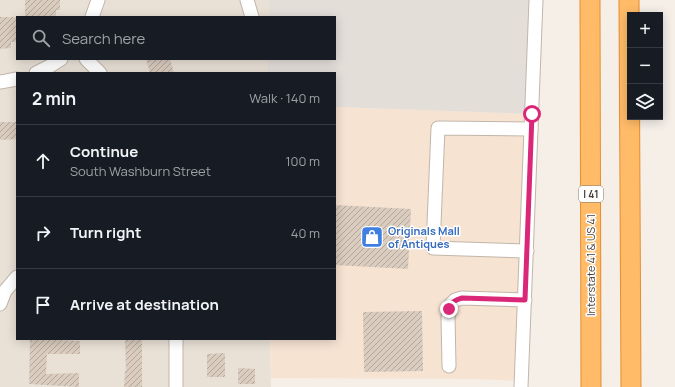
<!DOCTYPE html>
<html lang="en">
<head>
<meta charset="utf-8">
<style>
	body { margin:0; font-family:Manrope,sans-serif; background:#20242c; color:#f1f3f6 }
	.controls { position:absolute; right:12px; top:12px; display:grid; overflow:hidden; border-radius:0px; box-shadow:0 2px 10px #0003 }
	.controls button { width:36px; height:36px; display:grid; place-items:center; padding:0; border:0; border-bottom:1px solid #363941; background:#171b24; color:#f1f3f6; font:20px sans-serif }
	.stop { position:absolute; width:12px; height:12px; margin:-9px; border:3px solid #db2777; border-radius:50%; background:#fff }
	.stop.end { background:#db2777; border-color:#fff; box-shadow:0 1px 4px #0008 }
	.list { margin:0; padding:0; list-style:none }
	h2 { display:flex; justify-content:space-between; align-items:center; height:52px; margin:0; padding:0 16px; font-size:17px }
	h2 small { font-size:13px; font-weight:400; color:#9ea1a6 }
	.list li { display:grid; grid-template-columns:26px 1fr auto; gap:12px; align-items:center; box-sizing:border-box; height:72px; padding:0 16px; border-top:1px solid #363941 }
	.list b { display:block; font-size:15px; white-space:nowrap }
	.list p { margin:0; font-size:13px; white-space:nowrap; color:#9ea1a6 }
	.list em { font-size:13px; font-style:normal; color:#9ea1a6 }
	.icon { flex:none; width:22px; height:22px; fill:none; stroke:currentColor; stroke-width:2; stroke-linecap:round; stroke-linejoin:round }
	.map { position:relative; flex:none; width:675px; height:387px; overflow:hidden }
	.search { position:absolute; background:#171b24; box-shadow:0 2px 10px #0003; left:16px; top:16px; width:320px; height:44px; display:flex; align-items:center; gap:10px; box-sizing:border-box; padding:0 14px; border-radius:0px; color:#9ea1a6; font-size:15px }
	.panel { position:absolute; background:#171b24; box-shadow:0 2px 10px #0003; left:16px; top:72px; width:320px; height:268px; border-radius:0px }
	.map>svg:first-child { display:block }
	.residential { fill:#e9e1d6 }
	.commercial { fill:#f7e3d2 }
	.industrial { fill:#e4ded9 }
	.building { fill:url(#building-hatch) }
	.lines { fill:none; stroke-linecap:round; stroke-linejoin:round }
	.minor-casing { stroke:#c1b6aa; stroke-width:15 }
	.highway-casing { stroke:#e68e31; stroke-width:21 }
	.minor { stroke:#fff; stroke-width:13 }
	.highway { stroke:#ffbb68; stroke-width:19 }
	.route { stroke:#db2777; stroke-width:5 }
	.labels { text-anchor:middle; stroke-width:3; stroke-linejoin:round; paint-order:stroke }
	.shield { fill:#fff; stroke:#807972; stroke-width:1 }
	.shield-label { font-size:10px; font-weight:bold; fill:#493f36 }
	.shop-label { font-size:11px; font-weight:bold; fill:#366cbe; stroke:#fff; text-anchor:start }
	.street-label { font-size:11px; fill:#493f36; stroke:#fff }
</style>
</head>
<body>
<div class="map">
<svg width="675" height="387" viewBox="0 0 675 387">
	<defs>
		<pattern id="building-hatch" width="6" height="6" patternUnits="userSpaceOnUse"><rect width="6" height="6" fill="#daccbf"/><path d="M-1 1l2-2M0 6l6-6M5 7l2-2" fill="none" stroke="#b3a79c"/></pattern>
	</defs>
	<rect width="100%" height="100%" fill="#f5efe8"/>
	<polygon class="residential" points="0,0 269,0 269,17 17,17 17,59 268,59 268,73 17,73 17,339 270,339 271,387 0,387"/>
	<polygon class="commercial" points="335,107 532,114 521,381 475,379 271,378 270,339 335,339"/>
	<polygon class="industrial" points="269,0 536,0 532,114 335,107 335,73 268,73 268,59 335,59 335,17 269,17"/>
	<g class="building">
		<polygon points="25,0 60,0 60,10 56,10 56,16 25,17"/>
		<polygon points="0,17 17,17 17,42 11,42 11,48 0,49"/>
		<polygon points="146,59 170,59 174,73 150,73"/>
		<polygon points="0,122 17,122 17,139 0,140"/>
		<polygon points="335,205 411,209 408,269 335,265"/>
		<polygon points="422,311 423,371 364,372 363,312"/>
		<polygon points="30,339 80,341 80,354 47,354 46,374 79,373 79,387 29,384"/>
		<polygon points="125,339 142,339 142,387 124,387 125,371 126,371"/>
		<polygon points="225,353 225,377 207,377 207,354"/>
		<polygon points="238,368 255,369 255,384 238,384"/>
	</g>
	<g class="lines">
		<g class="minor-casing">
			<g id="minor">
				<polyline points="247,0 252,17"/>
				<polyline points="92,17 98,0"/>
				<polyline points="86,59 100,73"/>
				<polyline points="36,73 50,66 61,59"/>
				<polyline points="0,82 17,79"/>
				<polyline points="527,251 433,248 438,128 531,129"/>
				<polyline points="0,304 5,291 17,277"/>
				<polyline points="449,366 448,317 451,304 455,300 462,298 525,300"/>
				<polyline points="176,387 176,339"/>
				<polyline points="521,387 536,0"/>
			</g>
		</g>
		<g class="highway-casing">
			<g id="highway">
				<polyline points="590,0 591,387"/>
				<polyline points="629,0 631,387"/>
			</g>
		</g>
		<use href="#minor" class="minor"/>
		<use href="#highway" class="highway"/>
	</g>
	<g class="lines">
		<path class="route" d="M449,309C451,302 455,300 462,298L525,300L532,114"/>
	</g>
	<defs>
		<g id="shop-square" transform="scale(1.15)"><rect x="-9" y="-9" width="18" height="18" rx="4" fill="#3f7fe0" stroke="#fff"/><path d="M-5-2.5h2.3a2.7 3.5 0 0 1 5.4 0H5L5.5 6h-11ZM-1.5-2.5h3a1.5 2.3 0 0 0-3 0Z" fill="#fff"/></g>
	</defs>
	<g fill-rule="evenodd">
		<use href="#shop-square" x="372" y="237"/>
	</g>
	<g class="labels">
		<rect class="shield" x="579" y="186" width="24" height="16" rx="3"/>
		<g class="shield-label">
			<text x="591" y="198">I 41</text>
		</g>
		<g class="shop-label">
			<text x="388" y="235">Originals Mall<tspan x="388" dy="13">of Antiques</tspan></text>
		</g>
		<g class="street-label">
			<text transform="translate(591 265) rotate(-90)" y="4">Interstate 41 &amp; US 41</text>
		</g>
	</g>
</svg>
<div class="controls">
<button>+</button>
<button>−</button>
<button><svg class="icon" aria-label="layers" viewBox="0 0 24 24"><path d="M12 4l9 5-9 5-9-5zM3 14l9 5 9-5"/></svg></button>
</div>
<div class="stop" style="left:532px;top:114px"></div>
<div class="stop end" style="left:449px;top:309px"></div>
<div class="search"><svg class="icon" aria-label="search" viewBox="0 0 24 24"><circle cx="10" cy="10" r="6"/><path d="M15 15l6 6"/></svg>Search here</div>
<section class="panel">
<h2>2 min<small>Walk · 140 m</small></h2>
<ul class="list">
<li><svg class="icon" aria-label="ahead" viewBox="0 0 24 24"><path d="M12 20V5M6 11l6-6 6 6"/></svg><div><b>Continue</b><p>South Washburn Street</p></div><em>100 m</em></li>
<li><svg class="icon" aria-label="right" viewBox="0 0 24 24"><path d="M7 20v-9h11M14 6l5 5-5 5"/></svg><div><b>Turn right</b></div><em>40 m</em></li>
<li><svg class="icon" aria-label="arrive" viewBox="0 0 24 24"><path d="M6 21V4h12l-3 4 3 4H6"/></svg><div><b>Arrive at destination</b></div></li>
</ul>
</section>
</div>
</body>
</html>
